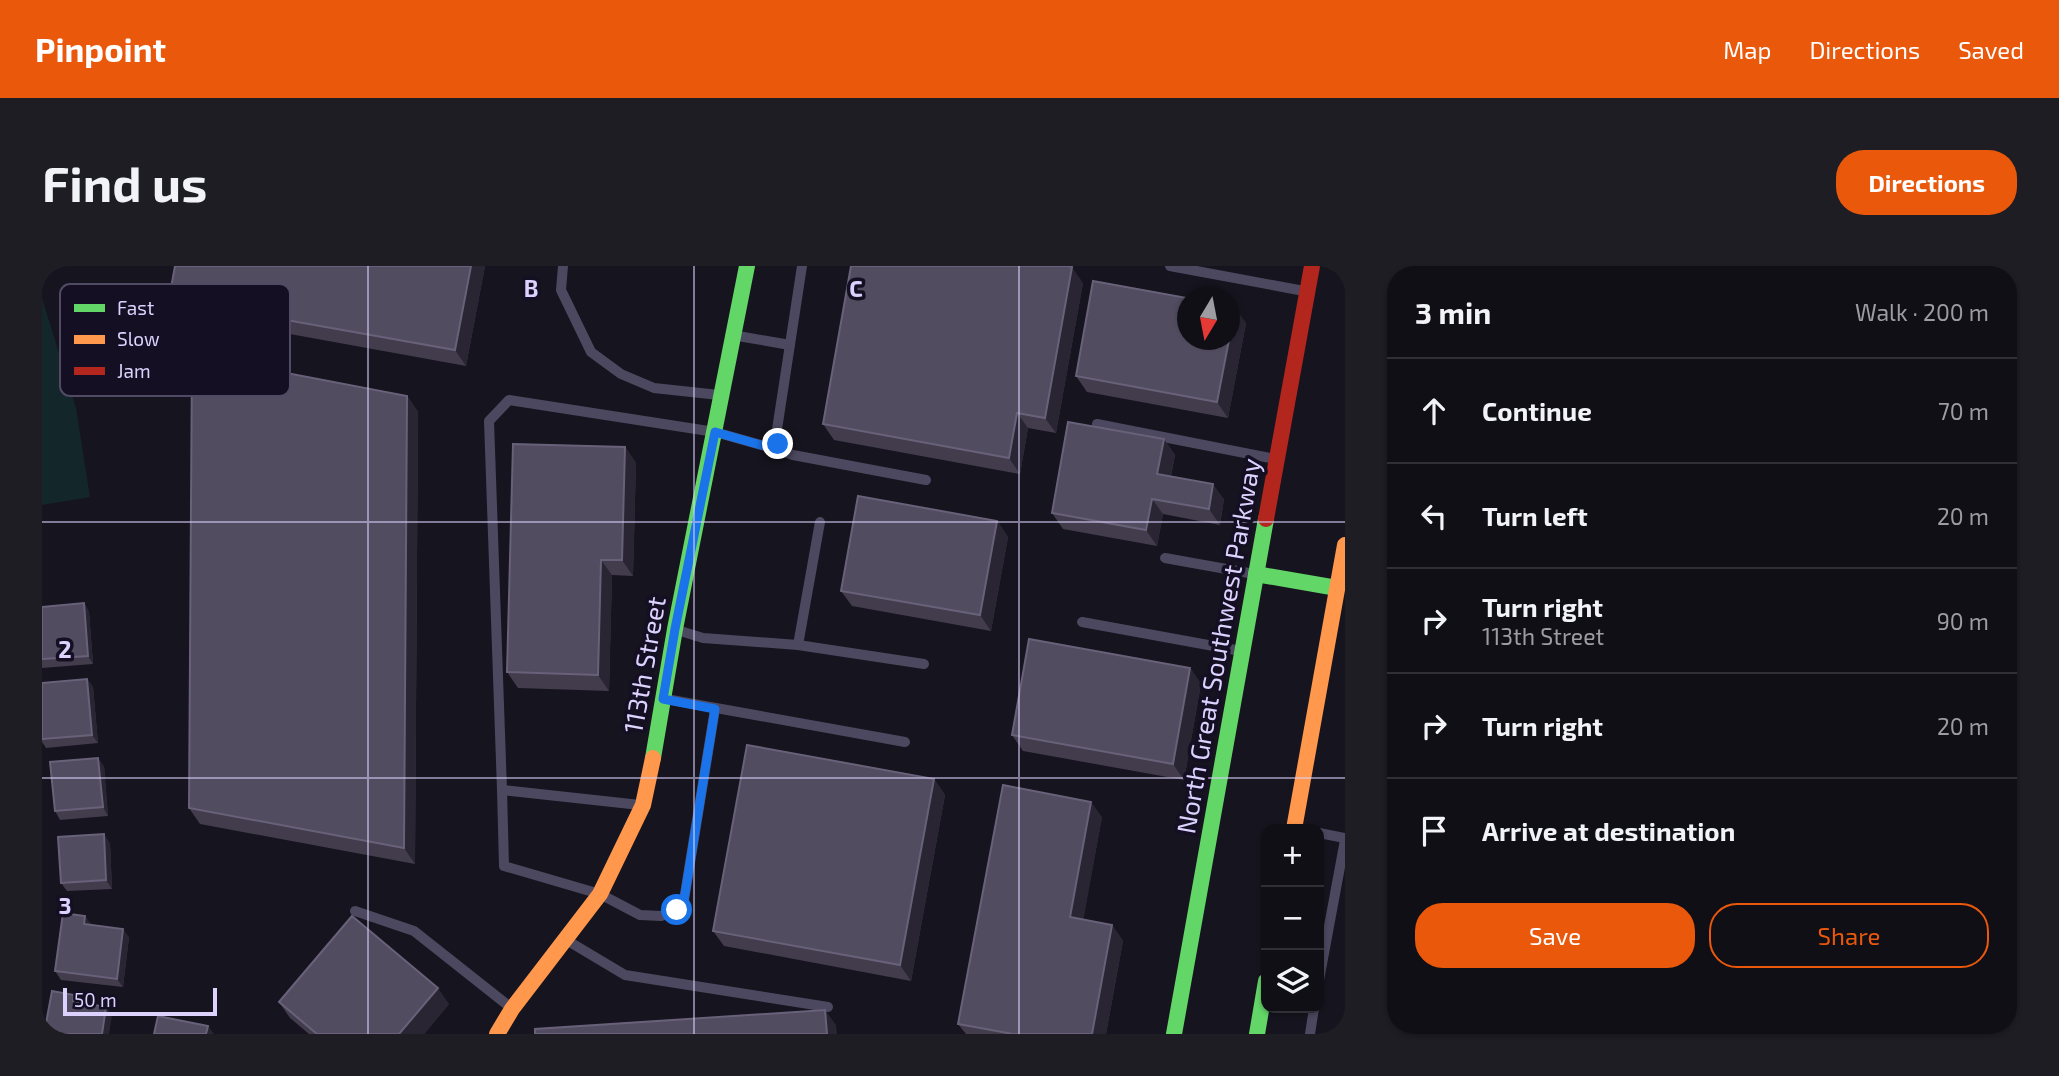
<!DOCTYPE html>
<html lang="en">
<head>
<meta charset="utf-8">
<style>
	body { margin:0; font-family:"Exo 2",sans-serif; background:#1e1d23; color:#f1f3f6 }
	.controls { position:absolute; right:21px; bottom:21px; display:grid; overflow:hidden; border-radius:14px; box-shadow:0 2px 5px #0004 }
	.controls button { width:63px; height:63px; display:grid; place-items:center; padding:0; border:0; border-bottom:2px solid #302f35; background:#100f16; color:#f1f3f6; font:35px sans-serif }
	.compass { position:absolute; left:1135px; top:21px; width:63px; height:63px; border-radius:50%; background:#100f16; box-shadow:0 2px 5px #0004; rotate:190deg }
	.scale { position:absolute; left:21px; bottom:18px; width:154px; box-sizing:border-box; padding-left:7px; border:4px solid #dcd2fd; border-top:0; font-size:19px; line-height:24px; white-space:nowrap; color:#dcd2fd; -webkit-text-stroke:5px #140f23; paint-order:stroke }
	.stop { position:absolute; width:21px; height:21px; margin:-16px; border:5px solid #1a73e8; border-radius:50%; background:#fff }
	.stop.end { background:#1a73e8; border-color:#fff; box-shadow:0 2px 7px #0008 }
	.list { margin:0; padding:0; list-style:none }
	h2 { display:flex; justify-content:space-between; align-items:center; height:91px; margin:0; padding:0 28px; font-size:30px }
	h2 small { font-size:23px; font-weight:400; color:#9c9ca1 }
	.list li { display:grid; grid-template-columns:46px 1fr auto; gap:21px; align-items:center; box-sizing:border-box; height:105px; padding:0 28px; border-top:2px solid #302f35 }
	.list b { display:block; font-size:26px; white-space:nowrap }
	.list p { margin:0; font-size:23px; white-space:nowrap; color:#9c9ca1 }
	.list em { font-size:23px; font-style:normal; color:#9c9ca1 }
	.actions { display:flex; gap:14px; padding:21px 28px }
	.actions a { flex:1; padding:16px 0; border:2px solid #ea580c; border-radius:28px; text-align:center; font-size:24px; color:#ea580c }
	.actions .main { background:#ea580c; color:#fff }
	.icon { flex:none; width:38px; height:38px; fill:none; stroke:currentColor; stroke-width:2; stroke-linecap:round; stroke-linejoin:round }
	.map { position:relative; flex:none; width:1303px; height:768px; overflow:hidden; border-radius:28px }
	header { display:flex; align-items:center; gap:42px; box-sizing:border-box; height:98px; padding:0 35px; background:#ea580c; color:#fff }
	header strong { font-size:33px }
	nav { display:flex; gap:38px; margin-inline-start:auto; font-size:24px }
	.intro { display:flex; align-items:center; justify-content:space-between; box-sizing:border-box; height:168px; padding:0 42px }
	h1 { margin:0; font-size:49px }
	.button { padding:18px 32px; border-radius:28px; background:#ea580c; color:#fff; font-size:24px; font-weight:700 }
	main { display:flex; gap:42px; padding:0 42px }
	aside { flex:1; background:#100f16; border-radius:28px; box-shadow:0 2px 5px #0004 }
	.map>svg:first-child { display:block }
	.green { fill:#13272a }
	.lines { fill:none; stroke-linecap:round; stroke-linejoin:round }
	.lane { stroke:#4c485f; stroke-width:10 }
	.fast { stroke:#63d668; stroke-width:16 }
	.slow { stroke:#ff974d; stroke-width:16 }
	.jam { stroke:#b3261e; stroke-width:16 }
	.wall { fill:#423c4d }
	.shaded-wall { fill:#292532 }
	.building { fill:#524c60; stroke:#686179; stroke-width:2 }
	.route { stroke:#1a73e8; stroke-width:9 }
	.grid { fill:none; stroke:#dcd2fd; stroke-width:2; stroke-opacity:0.55 }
	.labels { text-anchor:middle; stroke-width:7; stroke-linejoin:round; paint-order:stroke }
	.street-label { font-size:26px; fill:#dcd2fd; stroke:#140f23 }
	.key { fill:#140f23; stroke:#504a64; stroke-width:2 }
	.key-label { font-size:19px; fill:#dcd2fd }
	.grid-label { font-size:23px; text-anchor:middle; font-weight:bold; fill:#dcd2fd; stroke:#140f23; stroke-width:7; stroke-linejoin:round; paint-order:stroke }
</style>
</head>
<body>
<header>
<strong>Pinpoint</strong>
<nav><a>Map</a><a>Directions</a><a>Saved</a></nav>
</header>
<div class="intro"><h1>Find us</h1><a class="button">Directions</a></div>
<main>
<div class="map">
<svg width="1303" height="768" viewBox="0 0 1303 768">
	<rect width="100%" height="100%" fill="#16141e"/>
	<polygon class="green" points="0,32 34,142 48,231 0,239"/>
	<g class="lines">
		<g class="lane">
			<polyline points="521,0 519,24 549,86 579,108 612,122 677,129"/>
			<polyline points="760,0 734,170 740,185 751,189 884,214"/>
			<polyline points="1128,0 1262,25"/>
			<polyline points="696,70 748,79"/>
			<polyline points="1055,158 1233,193"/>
			<polyline points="1123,292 1212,308"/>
			<polyline points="1040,356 1199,385"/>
			<polyline points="635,364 661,372 756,379 882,398"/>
			<polyline points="756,379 778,256"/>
			<polyline points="624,433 863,476"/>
			<polyline points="460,524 462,600 558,628 598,649 619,650 635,644 642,634 673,443"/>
			<polyline points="598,539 460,524 447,155 467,134 673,166 740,185"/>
			<polyline points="1277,567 1303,572"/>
			<polyline points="313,645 372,665 468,741"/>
			<polyline points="526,675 583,709 786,741"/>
			<polyline points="1277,714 1303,574"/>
			<polyline points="1268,768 1272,742"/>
		</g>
		<g class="fast">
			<polyline points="1214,308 1295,322"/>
			<polyline points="611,492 633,363 705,0"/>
			<polyline points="1132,768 1224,253"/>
			<polyline points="1215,768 1224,715"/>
		</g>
		<g class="slow">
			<polyline points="1252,563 1303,279"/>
			<polyline points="455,768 470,743 558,628 601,539 611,492"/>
		</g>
		<polyline class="jam" points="1224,253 1270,0"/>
	</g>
	<g class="wall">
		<polygon points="133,0 443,0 424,100 138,48 127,33"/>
		<polygon points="1041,17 1014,167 986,162 978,208 792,174 781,158"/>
		<polygon points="1204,57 1186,152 1045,126 1034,110"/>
		<polygon points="365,130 376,146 373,598 158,558 147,542"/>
		<polygon points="1122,173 1133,189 1129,210 1182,233 1178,259 1121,248 1115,280 1021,263 1010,247"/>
		<polygon points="583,181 594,197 591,310 570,309 567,425 476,422 465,406"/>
		<polygon points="955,255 966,271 949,365 810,340 799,325"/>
		<polygon points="42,337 47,346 51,398 0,402 0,341"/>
		<polygon points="1148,402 1159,418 1142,514 981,485 970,469"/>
		<polygon points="45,413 51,421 56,477 4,482 0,476 0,417"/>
		<polygon points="62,500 66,550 18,554 13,545"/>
		<polygon points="892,513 903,529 869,715 682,680 671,665"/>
		<polygon points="1060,551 1041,653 1070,659 1081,675 1064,768 924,768 916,758"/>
		<polygon points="68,577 70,623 25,625 19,617"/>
		<polygon points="43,650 49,659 87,671 81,721 19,714 13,705"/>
		<polygon points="237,736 407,738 382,768 267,768 248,752"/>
	</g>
	<g class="shaded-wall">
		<polygon points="429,0 443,0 424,100 413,84"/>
		<polygon points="1030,1 1041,17 1014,167 1003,152"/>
		<polygon points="1193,41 1204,57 1186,152 1175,136"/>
		<polygon points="365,130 376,146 373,598 362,582"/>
		<polygon points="975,147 986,162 978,208 967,192"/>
		<polygon points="1122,173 1133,189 1126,224 1115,208"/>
		<polygon points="583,181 594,197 591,310 580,294"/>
		<polygon points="1171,218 1182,233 1178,259 1167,243"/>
		<polygon points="1110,233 1121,248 1115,280 1104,264"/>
		<polygon points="955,255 966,271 949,365 938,349"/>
		<polygon points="559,294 570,309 567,425 556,409"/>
		<polygon points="42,337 47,346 51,398 46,390"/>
		<polygon points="1148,402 1159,418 1142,514 1131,498"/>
		<polygon points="45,413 51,421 56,477 50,469"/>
		<polygon points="56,492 62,500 66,550 61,541"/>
		<polygon points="892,513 903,529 869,715 858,699"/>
		<polygon points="1049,536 1060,551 1039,667 1028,651"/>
		<polygon points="62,568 68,577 70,623 64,614"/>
		<polygon points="43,650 49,658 48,666 42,658"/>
		<polygon points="1070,659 1081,675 1064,768 1050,768"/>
		<polygon points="81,663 87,671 81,721 75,713"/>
		<polygon points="396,722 407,738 382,768 357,768"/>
		<polygon points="64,741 70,749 67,768 60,768"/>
		<polygon points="783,744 794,759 795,768 785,768"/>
		<polygon points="166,760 172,768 164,768"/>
	</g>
	<g class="building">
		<polygon points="133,0 429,0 413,84 127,33"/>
		<polygon points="809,0 1025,0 1030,1 1003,152 975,147 967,192 781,158"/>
		<polygon points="1051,15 1145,32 1145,74 1187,74 1175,136 1034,110"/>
		<polygon points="1187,40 1193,41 1187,70"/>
		<polygon points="150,89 365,130 362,582 147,542"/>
		<polygon points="1026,156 1122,173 1115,208 1171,218 1167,243 1110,233 1104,264 1010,247"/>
		<polygon points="471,178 583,181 580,294 559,294 556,409 465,406"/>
		<polygon points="816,230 955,255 938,349 799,325"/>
		<polygon points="42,337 46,390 0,393 0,341"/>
		<polygon points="987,373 1148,402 1131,498 970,469"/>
		<polygon points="45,413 50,469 0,473 0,417"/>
		<polygon points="705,479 892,513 858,699 671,665"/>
		<polygon points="56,492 61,541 13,545 8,496"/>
		<polygon points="961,519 1049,536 1028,651 1070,659 1050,768 971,768 916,758"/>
		<polygon points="62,568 64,614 19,617 16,571"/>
		<polygon points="21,647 43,650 42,658 81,663 75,713 13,705"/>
		<polygon points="310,650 396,722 357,768 275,768 237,736"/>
		<polygon points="10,725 32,729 31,735 64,741 60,768 2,768"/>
		<polygon points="783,744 785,768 493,768 493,763"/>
		<polygon points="116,750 166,760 164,768 112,768"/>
	</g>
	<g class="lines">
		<polyline class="route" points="635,644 642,634 673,443 621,433 633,363 673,166 740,185 736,178"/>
	</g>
	<path class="grid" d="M326,0V768M652,0V768M977,0V768M0,256H1303M0,512H1303"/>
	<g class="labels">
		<g class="street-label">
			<text transform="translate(1177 380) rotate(-80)" y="9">North Great Southwest Parkway</text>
			<text transform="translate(603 399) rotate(-80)" y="9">113th Street</text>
		</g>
	</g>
	<rect x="18" y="18" width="230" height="112" rx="10" class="key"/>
	<rect x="32" y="38" width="31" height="8" fill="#63d668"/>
	<rect x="32" y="69" width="31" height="9" fill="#ff974d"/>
	<rect x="32" y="101" width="31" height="8" fill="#b3261e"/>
	<g class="key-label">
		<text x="75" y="49">Fast</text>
		<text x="75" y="80">Slow</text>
		<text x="75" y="112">Jam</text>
	</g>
	<g class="grid-label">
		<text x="489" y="31">B</text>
		<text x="814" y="31">C</text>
		<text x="23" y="392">2</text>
		<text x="23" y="648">3</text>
	</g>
</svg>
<div class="controls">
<button>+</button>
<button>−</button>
<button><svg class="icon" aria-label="layers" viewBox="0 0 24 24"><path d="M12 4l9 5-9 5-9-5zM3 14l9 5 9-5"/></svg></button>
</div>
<svg class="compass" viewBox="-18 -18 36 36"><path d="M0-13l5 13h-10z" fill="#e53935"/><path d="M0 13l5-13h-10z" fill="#9c9ca1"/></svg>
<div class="scale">50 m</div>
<div class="stop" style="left:635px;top:644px"></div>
<div class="stop end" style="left:736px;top:178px"></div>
</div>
<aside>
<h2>3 min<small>Walk · 200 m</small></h2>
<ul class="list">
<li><svg class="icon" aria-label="ahead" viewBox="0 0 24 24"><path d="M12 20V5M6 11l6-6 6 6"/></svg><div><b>Continue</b></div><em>70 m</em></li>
<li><svg class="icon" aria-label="left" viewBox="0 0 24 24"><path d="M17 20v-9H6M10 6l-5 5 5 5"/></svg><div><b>Turn left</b></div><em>20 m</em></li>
<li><svg class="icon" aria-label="right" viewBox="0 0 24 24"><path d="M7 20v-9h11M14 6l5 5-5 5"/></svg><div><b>Turn right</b><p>113th Street</p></div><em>90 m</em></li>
<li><svg class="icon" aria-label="right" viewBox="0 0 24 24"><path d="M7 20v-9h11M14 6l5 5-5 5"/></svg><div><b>Turn right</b></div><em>20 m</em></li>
<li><svg class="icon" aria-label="arrive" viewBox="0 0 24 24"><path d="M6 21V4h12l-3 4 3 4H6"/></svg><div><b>Arrive at destination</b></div></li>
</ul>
<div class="actions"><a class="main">Save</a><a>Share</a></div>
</aside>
</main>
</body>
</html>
